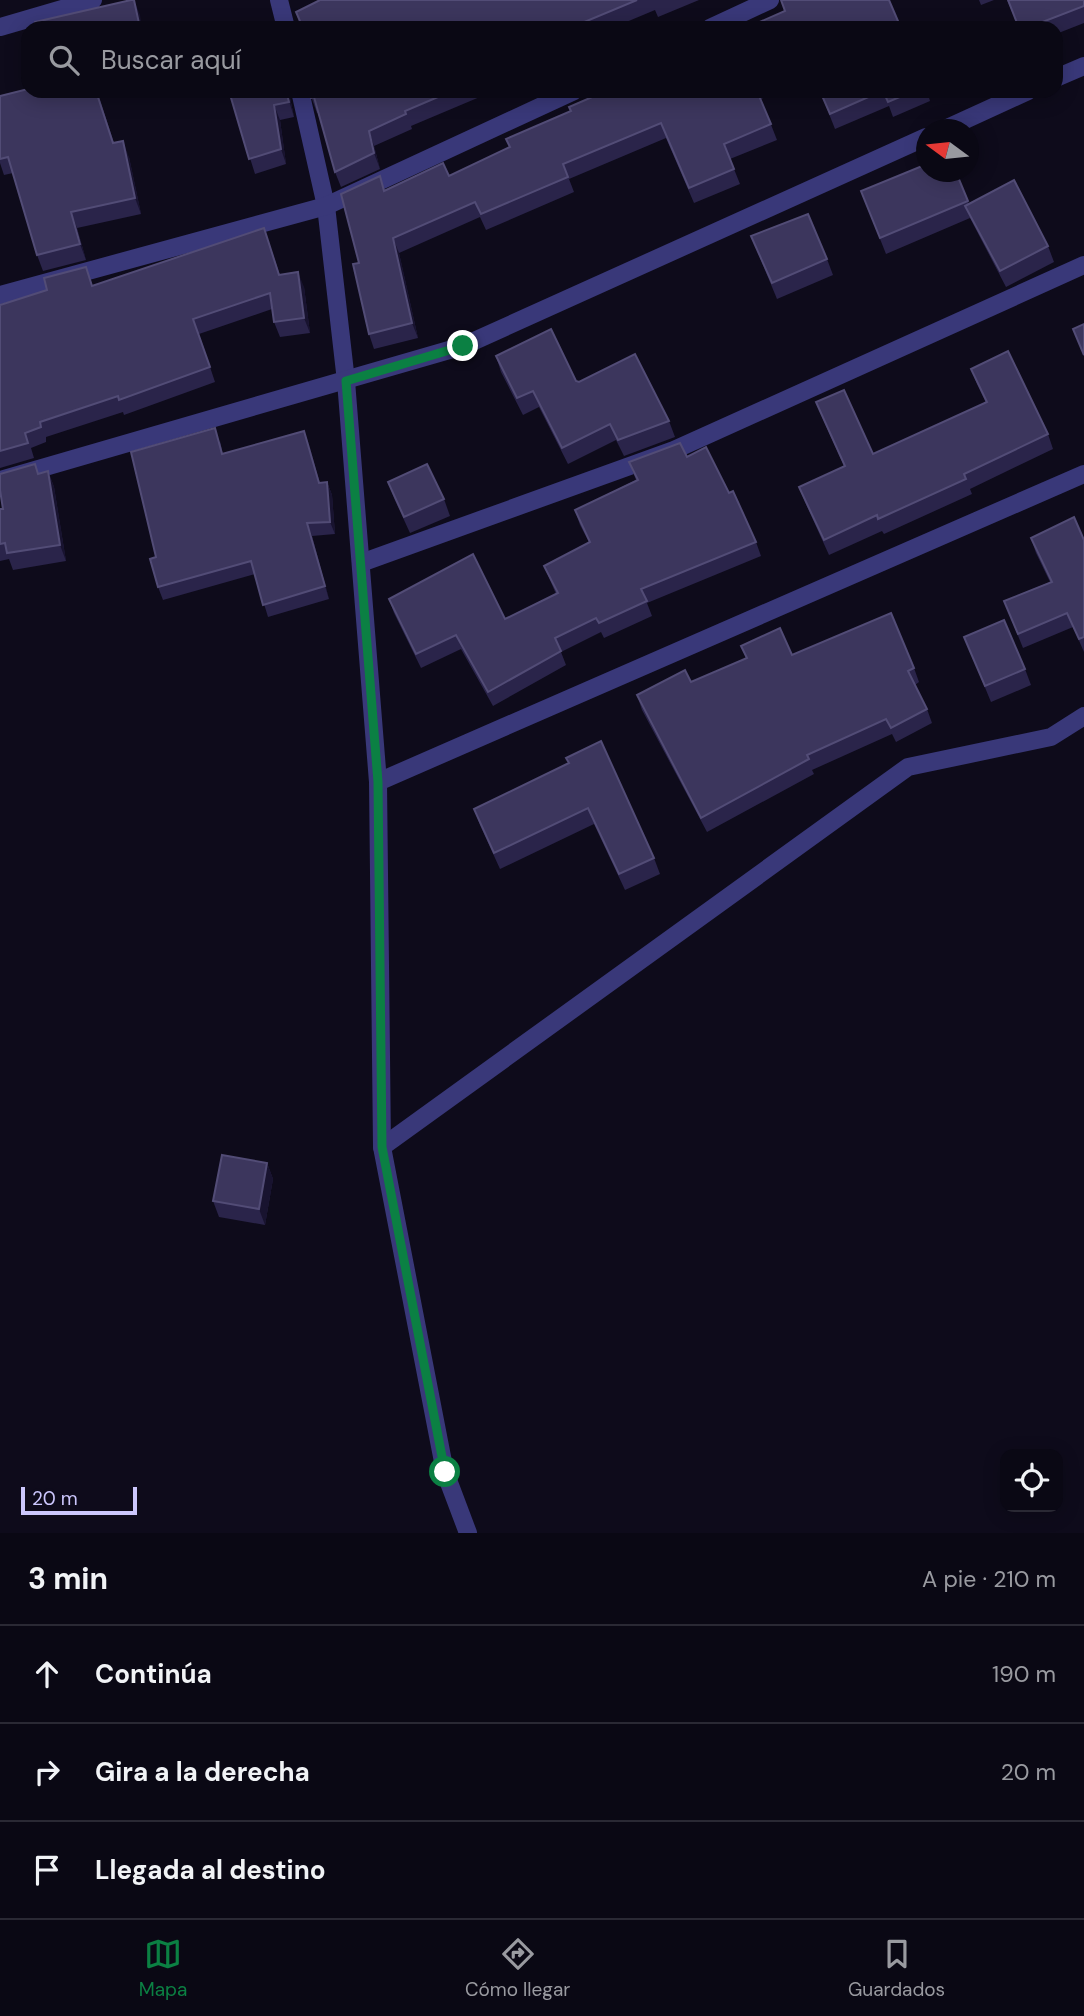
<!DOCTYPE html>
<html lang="es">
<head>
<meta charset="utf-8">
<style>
	body { margin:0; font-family:"DM Sans",sans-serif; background:#181622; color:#f1f3f6 }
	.controls { position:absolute; right:21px; bottom:21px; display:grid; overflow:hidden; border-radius:14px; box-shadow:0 4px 18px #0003 }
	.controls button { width:63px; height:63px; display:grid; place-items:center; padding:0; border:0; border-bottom:2px solid #2a2934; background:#0a0814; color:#f1f3f6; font:35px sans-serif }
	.compass { position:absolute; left:916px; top:119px; width:63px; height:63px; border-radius:50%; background:#0a0814; box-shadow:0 4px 18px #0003; rotate:285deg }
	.scale { position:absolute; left:21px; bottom:18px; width:116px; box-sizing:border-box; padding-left:7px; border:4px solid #ccc7fd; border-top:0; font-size:19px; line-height:24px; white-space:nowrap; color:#ccc7fd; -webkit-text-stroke:5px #0e0b1b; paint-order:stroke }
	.stop { position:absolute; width:21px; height:21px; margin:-16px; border:5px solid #0b8043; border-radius:50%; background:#fff }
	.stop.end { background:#0b8043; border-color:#fff; box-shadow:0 2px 7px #0008 }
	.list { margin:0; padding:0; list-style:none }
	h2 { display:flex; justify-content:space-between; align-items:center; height:91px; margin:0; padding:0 28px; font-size:30px }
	h2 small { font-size:23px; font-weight:400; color:#999aa0 }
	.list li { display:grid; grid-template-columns:46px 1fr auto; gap:21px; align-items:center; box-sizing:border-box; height:98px; padding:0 28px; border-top:2px solid #2a2934 }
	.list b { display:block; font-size:26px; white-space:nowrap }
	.list em { font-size:23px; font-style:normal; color:#999aa0 }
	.icon { flex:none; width:38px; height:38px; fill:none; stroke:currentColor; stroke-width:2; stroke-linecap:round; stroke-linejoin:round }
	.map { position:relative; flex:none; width:1084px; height:1533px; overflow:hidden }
	.search { position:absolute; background:#0a0814; box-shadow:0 4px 18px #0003; left:21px; right:21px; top:21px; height:77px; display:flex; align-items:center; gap:18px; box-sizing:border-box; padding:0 24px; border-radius:21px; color:#999aa0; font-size:26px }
	.sheet { height:385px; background:#0a0814 }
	nav { display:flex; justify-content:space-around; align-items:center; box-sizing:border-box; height:98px; border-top:2px solid #2a2934; background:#0a0814; font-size:19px; color:#999aa0 }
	nav a { display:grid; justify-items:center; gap:4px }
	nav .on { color:#0b8043 }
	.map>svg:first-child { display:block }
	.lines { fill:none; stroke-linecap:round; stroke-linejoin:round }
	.street { stroke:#393879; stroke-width:18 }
	.wall { fill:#2a244a }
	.shaded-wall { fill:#18132f }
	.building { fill:#3c365d; stroke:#524c76; stroke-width:2 }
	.route { stroke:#0b8043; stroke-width:9 }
</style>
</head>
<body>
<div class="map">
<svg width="1084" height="1533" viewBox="0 0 1084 1533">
	<rect width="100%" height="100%" fill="#0e0b1b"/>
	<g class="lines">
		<g class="street">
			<polyline points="279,0 286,28"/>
			<polyline points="0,27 93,0"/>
			<polyline points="710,28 770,0"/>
			<polyline points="1056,78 1084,66"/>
			<polyline points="300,91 326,206 346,381 378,782 382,1147 445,1472 468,1533"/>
			<polyline points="943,130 1028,91"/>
			<polyline points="0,295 326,206 574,91"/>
			<polyline points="0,480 463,346 926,137"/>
			<polyline points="361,563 674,450 1084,265"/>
			<polyline points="378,782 1084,474"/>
			<polyline points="382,1147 908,767 1051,737 1084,716"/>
		</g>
	</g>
	<g class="wall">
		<polygon points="320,0 699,0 658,17 655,10 612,28 301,28 296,12"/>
		<polygon points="979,0 994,0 981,5"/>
		<polygon points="1007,0 1084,0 1084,23 1056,34 1056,28 1019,28"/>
		<polygon points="28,91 127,91 99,97 114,143 129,157 141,214 77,228 86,260 43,271 37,255 13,173 4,175 0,163 0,96"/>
		<polygon points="229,91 289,93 294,117 280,120 286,164 255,174"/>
		<polygon points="309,91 494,91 411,126 412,129 374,146 380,169 341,187 335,172 319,113 317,113"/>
		<polygon points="606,91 780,91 761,99 777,140 730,159 740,184 694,203 666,138 569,179 574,192 486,230 480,217 399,253 418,338 374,349 369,334 359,263 385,191 449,176 509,147"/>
		<polygon points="820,91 927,91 930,101 893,117 889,106 835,129"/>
		<polygon points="956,172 969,204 1048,246 1054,262 1006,287 970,218 886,254 861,191"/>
		<polygon points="264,228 280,275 304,287 310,333 280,337 274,322 272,309 199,334 215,382 124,415 123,412 46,437 46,442 31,448 34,458 0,468 0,305 93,286"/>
		<polygon points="751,236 827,259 833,275 777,299"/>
		<polygon points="496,356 576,381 669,421 675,437 624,456 616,440 568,464 539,407 523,415 501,372"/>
		<polygon points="971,369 1048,434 1053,449 970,489 972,494 884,534 882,531 829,555 805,502 799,487 844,466 822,417 816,402 873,454 986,403 977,384"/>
		<polygon points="304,431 320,483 327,482 332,495 335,534 312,536 329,599 268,617 255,574 163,600 158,587 156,557 220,441 223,454"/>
		<polygon points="687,457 729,493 756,542 761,556 647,603 652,616 604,638 601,632 561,652 566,665 493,706 461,649 421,668 394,613 389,599 505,619 556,594 544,566 589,542 580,525 575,510 636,480 629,462"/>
		<polygon points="48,471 54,487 66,561 13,570 9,559 0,561 0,509 3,509 38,474"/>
		<polygon points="388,482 444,499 450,516 410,533 394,498"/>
		<polygon points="1031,538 1084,540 1084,652 1073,627 1023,648 1004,601 1050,582 1036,553"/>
		<polygon points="964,637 1025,669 1031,685 991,702"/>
		<polygon points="741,646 792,655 914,668 919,682 915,685 927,709 932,723 896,742 892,734 812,770 814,774 707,832 642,710 637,695 691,682 746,658"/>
		<polygon points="569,764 654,858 660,874 625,890 594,824 500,869 480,825 474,809"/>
		<polygon points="267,1163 273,1179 265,1225 219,1217 213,1201"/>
	</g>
	<g class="shaded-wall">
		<polygon points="134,0 140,15 142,28 140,28"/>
		<polygon points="286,91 289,91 289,93 294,117"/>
		<polygon points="274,105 280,120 286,164 281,149"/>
		<polygon points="369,131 374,146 380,169 374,153"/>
		<polygon points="123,141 129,157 141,214 135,198"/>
		<polygon points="71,212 77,228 86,260 80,244"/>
		<polygon points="393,238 399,253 418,338 412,323"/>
		<polygon points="298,272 304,287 310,333 304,318"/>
		<polygon points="304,431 309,444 323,495 319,483"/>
		<polygon points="48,471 54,487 66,561 60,545"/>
		<polygon points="327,482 332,495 335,534 330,522"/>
		<polygon points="307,523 312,536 329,599 325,586"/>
		<polygon points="267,1163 273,1179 265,1225 259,1209"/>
	</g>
	<g class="building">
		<polygon points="131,0 134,0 140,28 36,28 35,22"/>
		<polygon points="320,0 637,0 570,28 303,28 296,12"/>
		<polygon points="781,0 889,0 901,28 746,28 785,11"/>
		<polygon points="1008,0 1084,0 1084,6 1027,28 1019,28"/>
		<polygon points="28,89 28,91 96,91 113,143 123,141 135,198 71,212 80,244 37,255 8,157 0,159 0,96"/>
		<polygon points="229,91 286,91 289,102 274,105 281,149 249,159"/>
		<polygon points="309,91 452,91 405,111 406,114 369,131 374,153 335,172 314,97 311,98"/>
		<polygon points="606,91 757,91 771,124 724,144 734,169 689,188 661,123 563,164 568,177 481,214 475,202 393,238 412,323 369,334 353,264 359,263 341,194 380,176 384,191 443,163 449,176 510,147 506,139 571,111 569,107"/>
		<polygon points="820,91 882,91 830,114"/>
		<polygon points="883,91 914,91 888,102"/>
		<polygon points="927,164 927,172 956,172 968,201 880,238 861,191"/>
		<polygon points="1014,180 1048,246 1000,271 965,206"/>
		<polygon points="808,214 827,259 772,283 751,236"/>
		<polygon points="264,228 279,275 298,272 304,318 274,322 270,293 193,319 210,367 119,400 118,396 40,422 41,427 25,433 28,443 0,451 0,305 47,290 44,278 86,267 92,286"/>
		<polygon points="1084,324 1084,355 1073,329"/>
		<polygon points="551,329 576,381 579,382 635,354 669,421 618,440 610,424 562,448 533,391 517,398 496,356"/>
		<polygon points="1008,351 1048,434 964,474 966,479 878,519 877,515 824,540 799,487 845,466 816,402 844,390 873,454 987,402 971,369"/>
		<polygon points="215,428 222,454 304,431 319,483 327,482 330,522 307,523 325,586 263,605 251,561 158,587 150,559 156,557 131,452"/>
		<polygon points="680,443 687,457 706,447 729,493 733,491 756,542 641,589 647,601 599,623 596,618 555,638 561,651 488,692 456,635 416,654 389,599 473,554 505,619 558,593 544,566 590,542 575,510 638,480 629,462"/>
		<polygon points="35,464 38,474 48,471 60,545 7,553 5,543 0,544 0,509 3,509 0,490 0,474"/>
		<polygon points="427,464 444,499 404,517 388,482"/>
		<polygon points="1074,517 1084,540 1084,637 1079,639 1067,613 1018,634 1004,601 1052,582 1031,538"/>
		<polygon points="891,613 914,668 908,671 927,709 891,728 886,719 807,755 809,759 701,818 637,695 685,670 691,682 747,658 741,646 780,628 792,655"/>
		<polygon points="1004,620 1025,669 985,686 964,637"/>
		<polygon points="601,741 654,858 619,874 588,808 494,853 474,809 569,763 566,758"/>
		<polygon points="222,1155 267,1163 259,1209 213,1201"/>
	</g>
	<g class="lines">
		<polyline class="route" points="445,1472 382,1147 378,782 346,381 463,346"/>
	</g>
</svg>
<div class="controls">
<button><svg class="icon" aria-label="locate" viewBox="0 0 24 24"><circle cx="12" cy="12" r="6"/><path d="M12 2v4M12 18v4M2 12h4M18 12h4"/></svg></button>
</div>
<svg class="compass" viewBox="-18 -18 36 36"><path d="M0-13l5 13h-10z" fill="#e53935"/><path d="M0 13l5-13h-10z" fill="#999aa0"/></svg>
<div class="scale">20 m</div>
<div class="stop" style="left:445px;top:1472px"></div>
<div class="stop end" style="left:463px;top:346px"></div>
<div class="search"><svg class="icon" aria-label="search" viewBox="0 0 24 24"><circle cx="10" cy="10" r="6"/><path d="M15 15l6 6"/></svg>Buscar aquí</div>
</div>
<section class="sheet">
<h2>3 min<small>A pie · 210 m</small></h2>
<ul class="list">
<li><svg class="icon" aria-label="ahead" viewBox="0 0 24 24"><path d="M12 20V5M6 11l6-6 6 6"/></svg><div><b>Continúa</b></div><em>190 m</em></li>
<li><svg class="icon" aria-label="right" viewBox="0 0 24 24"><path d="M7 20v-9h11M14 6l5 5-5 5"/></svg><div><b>Gira a la derecha</b></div><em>20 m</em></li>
<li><svg class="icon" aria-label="arrive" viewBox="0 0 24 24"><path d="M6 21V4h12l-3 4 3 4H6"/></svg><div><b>Llegada al destino</b></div></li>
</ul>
</section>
<nav>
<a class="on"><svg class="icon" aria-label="map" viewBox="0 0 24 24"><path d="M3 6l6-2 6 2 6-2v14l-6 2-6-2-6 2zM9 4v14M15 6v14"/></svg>Mapa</a>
<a><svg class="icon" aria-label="directions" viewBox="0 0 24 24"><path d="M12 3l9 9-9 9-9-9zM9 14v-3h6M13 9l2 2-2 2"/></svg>Cómo llegar</a>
<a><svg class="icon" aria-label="saved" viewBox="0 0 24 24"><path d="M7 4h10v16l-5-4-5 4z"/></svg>Guardados</a>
</nav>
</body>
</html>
